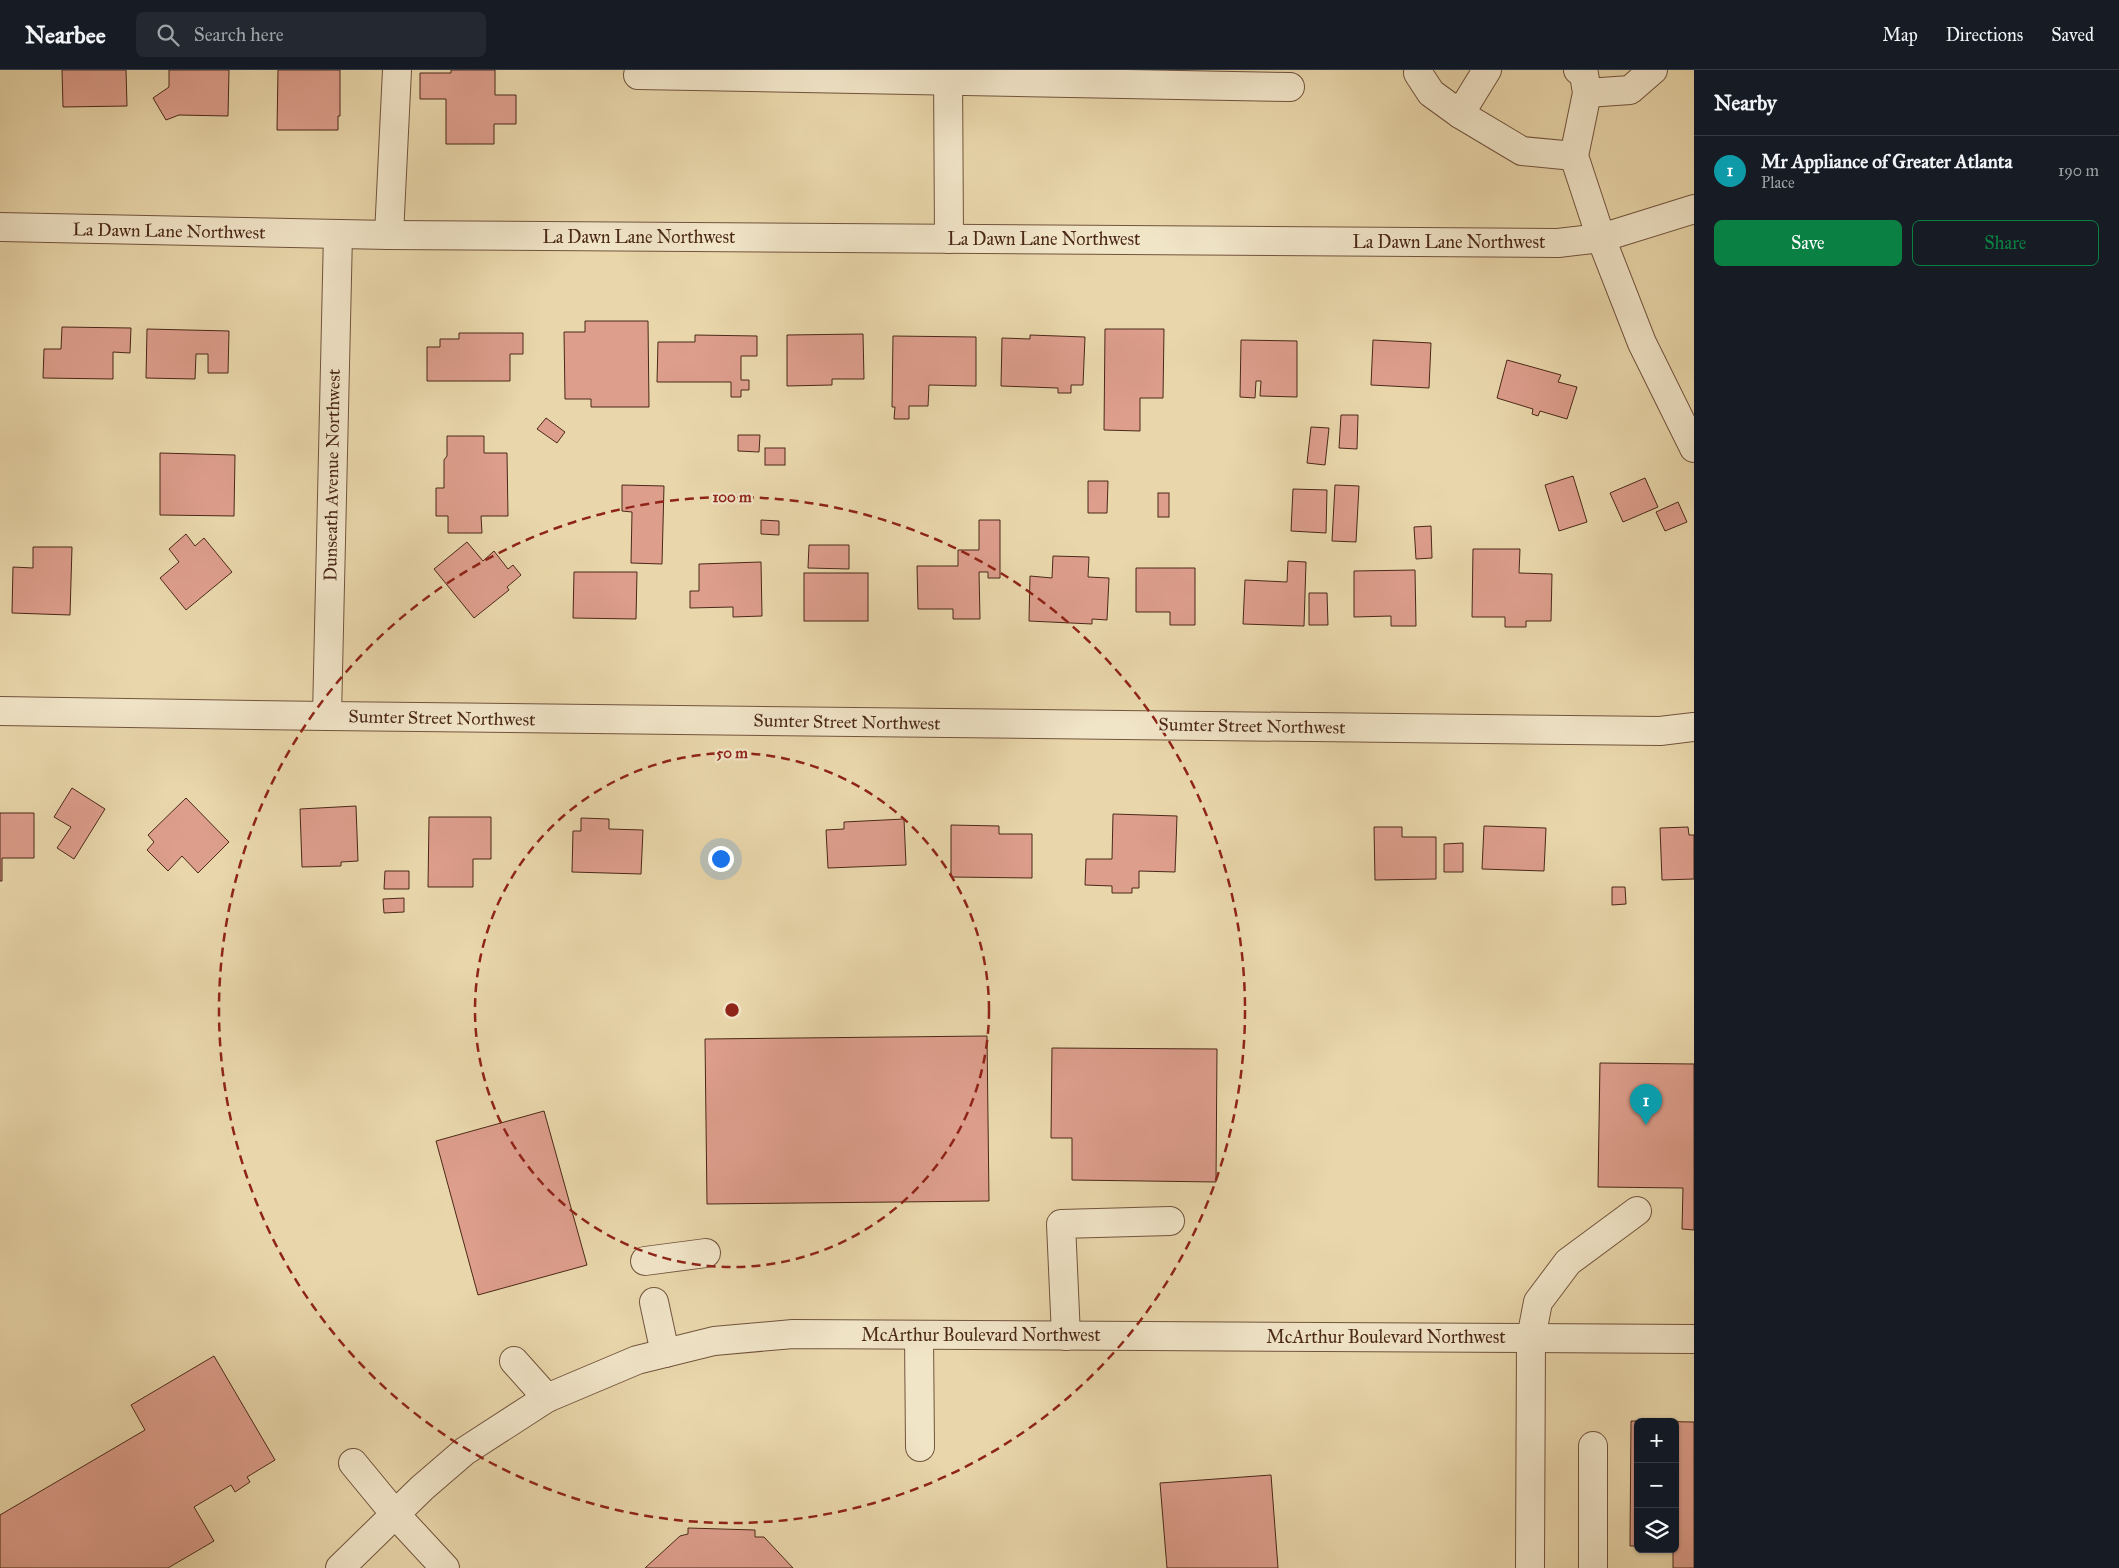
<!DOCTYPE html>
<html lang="en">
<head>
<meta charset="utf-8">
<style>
	body { margin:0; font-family:"IM FELL Great Primer",serif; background:#242831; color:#f1f3f6 }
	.controls { position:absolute; right:15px; bottom:15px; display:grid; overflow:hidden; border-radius:8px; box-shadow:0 1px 4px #0004 }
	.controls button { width:45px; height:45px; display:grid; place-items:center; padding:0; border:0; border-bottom:1px solid #363941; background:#171b24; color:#f1f3f6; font:25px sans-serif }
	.you { position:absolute; left:720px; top:788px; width:18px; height:18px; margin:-12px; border:4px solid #fff; border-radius:50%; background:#1a73e8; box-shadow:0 0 0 8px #1a73e833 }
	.badge { display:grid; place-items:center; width:32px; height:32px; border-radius:50%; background:#0b8043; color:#fff; font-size:16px; font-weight:700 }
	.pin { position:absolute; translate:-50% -41px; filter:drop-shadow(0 1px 2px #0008) }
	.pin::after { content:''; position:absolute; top:26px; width:18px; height:15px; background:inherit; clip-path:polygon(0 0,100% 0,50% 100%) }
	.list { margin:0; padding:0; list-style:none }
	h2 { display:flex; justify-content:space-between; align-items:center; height:65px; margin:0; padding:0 20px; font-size:21px }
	h2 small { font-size:16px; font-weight:400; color:#9ea1a6 }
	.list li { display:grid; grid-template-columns:32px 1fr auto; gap:15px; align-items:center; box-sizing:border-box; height:70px; padding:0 20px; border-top:1px solid #363941 }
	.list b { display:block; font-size:19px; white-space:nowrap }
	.list p { margin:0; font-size:16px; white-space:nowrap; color:#9ea1a6 }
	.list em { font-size:16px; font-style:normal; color:#9ea1a6 }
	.actions { display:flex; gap:10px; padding:15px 20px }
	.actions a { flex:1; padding:11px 0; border:1px solid #0b8043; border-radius:8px; text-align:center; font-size:18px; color:#0b8043 }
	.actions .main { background:#0b8043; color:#fff }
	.icon { flex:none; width:28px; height:28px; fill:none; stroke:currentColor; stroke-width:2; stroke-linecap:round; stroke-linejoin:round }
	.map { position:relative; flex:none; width:1694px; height:1498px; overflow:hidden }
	header { display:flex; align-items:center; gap:30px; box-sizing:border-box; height:70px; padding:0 25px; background:#171b24; border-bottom:1px solid #363941 }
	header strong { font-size:24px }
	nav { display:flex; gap:28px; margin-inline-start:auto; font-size:18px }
	.search { width:350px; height:45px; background:#242831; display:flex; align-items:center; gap:12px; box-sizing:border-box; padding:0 18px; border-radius:8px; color:#9ea1a6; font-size:19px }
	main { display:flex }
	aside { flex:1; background:#171b24 }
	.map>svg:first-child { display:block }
	.building { fill:#dd9e8c; stroke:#4b2818 }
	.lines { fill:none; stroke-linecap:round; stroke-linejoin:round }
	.minor-casing { stroke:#72543d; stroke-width:30 }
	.minor { stroke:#f1e5c8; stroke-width:28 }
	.ring { fill:none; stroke:#8f2418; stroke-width:2.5; stroke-dasharray:9 6 }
	.labels { text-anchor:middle; stroke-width:4.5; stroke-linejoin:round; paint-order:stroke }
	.street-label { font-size:18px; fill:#4b2818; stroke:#f1e5c8 }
	.centre { fill:#8f2418; stroke:#f1e5c8; stroke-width:2.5 }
	.ring-label { font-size:15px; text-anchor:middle; font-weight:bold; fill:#8f2418; stroke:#f1e5c8; stroke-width:4.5; stroke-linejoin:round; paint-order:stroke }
</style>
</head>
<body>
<header>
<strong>Nearbee</strong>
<div class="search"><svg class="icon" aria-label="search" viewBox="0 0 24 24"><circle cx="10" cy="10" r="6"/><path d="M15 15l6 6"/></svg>Search here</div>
<nav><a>Map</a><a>Directions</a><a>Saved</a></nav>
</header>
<main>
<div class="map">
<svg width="1694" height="1498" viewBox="0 0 1694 1498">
	<rect width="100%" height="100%" fill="#e9d7ab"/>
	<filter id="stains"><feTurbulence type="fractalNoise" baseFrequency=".004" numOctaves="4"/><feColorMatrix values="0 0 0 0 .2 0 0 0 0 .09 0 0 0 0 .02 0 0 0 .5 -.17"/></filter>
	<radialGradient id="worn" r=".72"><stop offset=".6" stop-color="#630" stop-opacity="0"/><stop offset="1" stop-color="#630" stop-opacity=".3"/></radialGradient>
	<g class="building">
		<polygon points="62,0 126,0 127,36 63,37"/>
		<polygon points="169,0 229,0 228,46 179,45 166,50 153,28 169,17"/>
		<polygon points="278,0 340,0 340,46 338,46 338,60 277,60"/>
		<polygon points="451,0 495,0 495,25 516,25 516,54 494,54 494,74 446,74 446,29 420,29 420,3 451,3"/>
		<polygon points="585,251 648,251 649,337 591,337 591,329 565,329 564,262 585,262"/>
		<polygon points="62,257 131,258 130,283 113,282 113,309 43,308 44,279 61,279"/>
		<polygon points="147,259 229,261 228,303 208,303 208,284 196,284 195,309 146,308"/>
		<polygon points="1105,259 1164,259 1163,328 1140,328 1140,361 1104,360"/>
		<polygon points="459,263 523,263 523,284 510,284 510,311 427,311 427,277 440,277 440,269 459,269"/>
		<polygon points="863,264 864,309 832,309 832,315 787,316 787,265"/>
		<polygon points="695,265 757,266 757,286 741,286 741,310 749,310 749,320 741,320 741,327 731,327 731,312 657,312 658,272 695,272"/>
		<polygon points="1030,265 1085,267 1083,315 1071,315 1071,323 1058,323 1058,318 1001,316 1002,268 1030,269"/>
		<polygon points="893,266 976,267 976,316 929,315 928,336 909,336 909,349 894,349 895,337 892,337"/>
		<polygon points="1241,270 1297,271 1297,327 1260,326 1261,311 1256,311 1255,328 1240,327"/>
		<polygon points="1373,270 1431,273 1429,318 1371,315"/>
		<polygon points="1507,290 1561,305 1558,312 1577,317 1567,349 1540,341 1538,346 1532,344 1533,339 1497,328"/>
		<polygon points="1341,345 1358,345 1357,379 1339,378"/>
		<polygon points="546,348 565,362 557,373 537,359"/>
		<polygon points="1311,357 1329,358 1325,395 1307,393"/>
		<polygon points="738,365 760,365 759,382 738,381"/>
		<polygon points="447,366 484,366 484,383 507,383 508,446 481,446 482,463 448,463 448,446 436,446 436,418 444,418 444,390 447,386"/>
		<rect x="765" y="378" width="20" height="17"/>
		<polygon points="160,383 235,385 234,446 160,445"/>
		<polygon points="1573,406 1587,452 1559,461 1545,415"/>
		<polygon points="1645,408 1658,437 1623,452 1610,423"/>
		<polygon points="1088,411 1108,411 1107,443 1088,443"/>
		<polygon points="622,415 664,416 662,494 631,493 632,442 622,441"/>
		<polygon points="1335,415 1359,416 1356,472 1332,471"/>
		<polygon points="1293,419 1327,420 1326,463 1291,461"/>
		<rect x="1158" y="423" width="11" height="24"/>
		<polygon points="1678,432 1687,452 1665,461 1656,442"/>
		<polygon points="761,450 779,451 779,465 761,464"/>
		<polygon points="979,450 1000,450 1000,508 988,508 988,502 979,502 980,549 953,549 953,539 918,539 917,496 958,496 958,480 979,480"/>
		<polygon points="1431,456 1432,488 1416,489 1414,457"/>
		<polygon points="186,464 195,476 204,468 232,502 186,540 160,508 179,492 169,479"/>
		<polygon points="467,472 483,491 494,481 508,499 513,495 521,505 507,517 509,520 474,548 434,499"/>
		<polygon points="809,475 849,475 849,499 808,498"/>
		<polygon points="33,477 72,477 70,545 12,543 13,497 33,498"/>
		<polygon points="1473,479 1520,479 1519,503 1552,504 1551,551 1526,551 1526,557 1505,557 1505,547 1472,547"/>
		<polygon points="1053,486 1089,487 1088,507 1109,508 1107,550 1092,549 1092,554 1029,551 1030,506 1052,508"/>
		<polygon points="1288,491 1306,492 1304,556 1243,554 1245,510 1287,512"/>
		<polygon points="761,492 762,546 733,547 733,537 690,538 690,521 699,521 699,494"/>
		<polygon points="1136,498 1195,498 1195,555 1170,555 1170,542 1136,542"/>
		<polygon points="1415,500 1416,556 1391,556 1391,546 1354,547 1354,501"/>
		<polygon points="574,502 637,502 636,549 573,548"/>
		<rect x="804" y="503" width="64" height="48"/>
		<polygon points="1309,523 1327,523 1328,555 1309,555"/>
		<polygon points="72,718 105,739 74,789 57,778 71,757 54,747"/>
		<polygon points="186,728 229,772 198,803 182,786 168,801 147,780 154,772 148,765"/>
		<polygon points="356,736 358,791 341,792 341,796 302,797 300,739"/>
		<polygon points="0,743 34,743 34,788 2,788 2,811 0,811"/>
		<polygon points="1113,744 1177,746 1175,802 1139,801 1139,818 1132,818 1132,823 1112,823 1112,816 1085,815 1086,789 1112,789"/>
		<polygon points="429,747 491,747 491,789 473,789 473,817 428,817"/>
		<polygon points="581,748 609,749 609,759 643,760 641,804 572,802 573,761 581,761"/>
		<polygon points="904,749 906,795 828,798 826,760 844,759 844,752"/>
		<polygon points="951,755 999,756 999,764 1032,764 1032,808 951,807"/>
		<polygon points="1484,756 1546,758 1544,801 1482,799"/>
		<polygon points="1374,757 1402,757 1402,767 1436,767 1436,809 1375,810"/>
		<polygon points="1688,757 1689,765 1694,765 1694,809 1662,810 1660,758"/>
		<polygon points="1463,773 1463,802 1444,802 1444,774"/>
		<polygon points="385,801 409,801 409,819 384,819"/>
		<polygon points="1612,817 1625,817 1626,834 1612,835"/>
		<polygon points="404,828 404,842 384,843 383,829"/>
		<polygon points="987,966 989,1131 707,1134 705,969"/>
		<polygon points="1052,978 1217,979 1216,1112 1072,1110 1072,1068 1051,1068"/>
		<polygon points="1600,993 1694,994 1694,1160 1682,1159 1683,1118 1598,1117"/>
		<polygon points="544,1041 587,1195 478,1225 436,1071"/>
		<polygon points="214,1286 275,1390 247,1407 250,1412 235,1422 231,1415 194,1437 214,1471 168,1498 0,1498 0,1445 145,1360 131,1335"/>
		<polygon points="1631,1351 1694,1352 1694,1498 1673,1498 1673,1479 1675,1479 1675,1352 1638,1352 1638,1476 1630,1476"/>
		<polygon points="1271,1405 1278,1498 1167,1498 1160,1413"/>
		<polygon points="688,1458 755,1460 755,1467 764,1467 793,1498 645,1498 680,1466 688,1464"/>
	</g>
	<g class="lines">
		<g class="minor-casing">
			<g id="minor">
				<polyline points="948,0 949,169"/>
				<polyline points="1419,0 1418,3 1431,23 1460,44 1522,81 1574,86"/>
				<polyline points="1578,0 1584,4 1587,23 1574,86 1601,168 1642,273 1694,378"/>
				<polyline points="638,5 1290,17"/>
				<polyline points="1587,23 1630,20 1653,0"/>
				<polyline points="1460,44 1487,0"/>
				<polyline points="0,157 389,165 1558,173 1601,168 1694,139"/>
				<polyline points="389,165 397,0"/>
				<polyline points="0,641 327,646 1660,661 1694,657"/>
				<polyline points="327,646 338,164"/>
				<polyline points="645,1191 706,1183"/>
				<polyline points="654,1232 665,1283"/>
				<polyline points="919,1265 920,1377"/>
				<polyline points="1066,1266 1061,1154 1170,1151"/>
				<polyline points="514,1291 547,1328"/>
				<polyline points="1593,1376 1593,1498"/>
				<polyline points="353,1393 395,1444 445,1498"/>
				<polyline points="340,1498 422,1418 465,1381 547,1328 637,1290 714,1271 793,1264 1694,1269"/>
				<polyline points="1530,1498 1531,1268 1538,1232 1568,1192 1637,1141"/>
			</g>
		</g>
		<use href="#minor" class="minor"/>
	</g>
	<g class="ring">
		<circle cx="732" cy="940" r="257"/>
		<circle cx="732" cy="940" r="513"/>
	</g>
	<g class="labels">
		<g class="street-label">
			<text transform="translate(169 161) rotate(1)" y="6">La Dawn Lane Northwest</text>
			<text x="639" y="173">La Dawn Lane Northwest</text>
			<text x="1044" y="175">La Dawn Lane Northwest</text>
			<text x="1449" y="178">La Dawn Lane Northwest</text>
			<text transform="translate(332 405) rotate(-89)" y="6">Dunseath Avenue Northwest</text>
			<text transform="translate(442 648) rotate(1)" y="6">Sumter Street Northwest</text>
			<text transform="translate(847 652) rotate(1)" y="6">Sumter Street Northwest</text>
			<text transform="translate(1252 656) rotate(1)" y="6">Sumter Street Northwest</text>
			<text x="981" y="1271">McArthur Boulevard Northwest</text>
			<text x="1386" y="1273">McArthur Boulevard Northwest</text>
		</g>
	</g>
	<circle cx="732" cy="940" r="8" class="centre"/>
	<g class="ring-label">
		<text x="732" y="432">100 m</text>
		<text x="732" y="688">50 m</text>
	</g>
	<rect width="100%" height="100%" filter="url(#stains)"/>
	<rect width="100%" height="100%" fill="url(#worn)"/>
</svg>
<div class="controls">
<button>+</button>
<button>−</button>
<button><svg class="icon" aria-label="layers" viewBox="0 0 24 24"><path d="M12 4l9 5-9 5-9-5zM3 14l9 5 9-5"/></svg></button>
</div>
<div class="you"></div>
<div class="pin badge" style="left:1646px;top:1055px;background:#0f9aa8">1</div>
</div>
<aside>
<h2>Nearby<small></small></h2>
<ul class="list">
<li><span class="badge" style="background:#0f9aa8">1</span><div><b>Mr Appliance of Greater Atlanta</b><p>Place</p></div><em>190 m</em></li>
</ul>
<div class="actions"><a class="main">Save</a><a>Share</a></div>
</aside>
</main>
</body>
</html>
